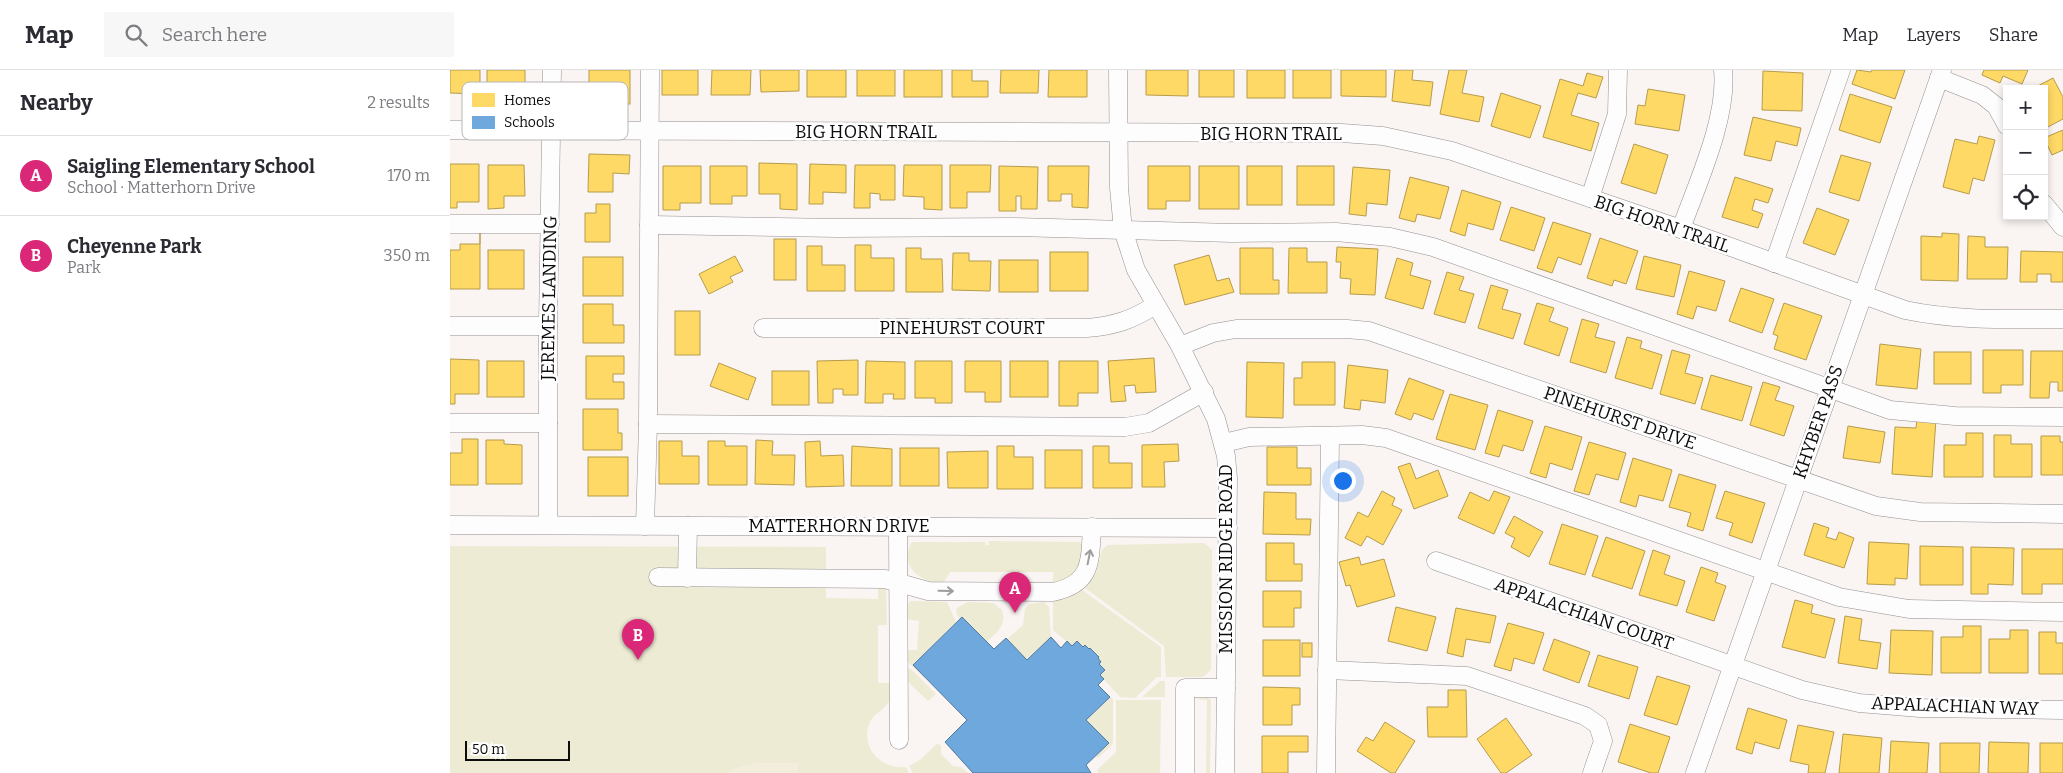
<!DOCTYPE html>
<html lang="en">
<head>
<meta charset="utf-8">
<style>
	body { margin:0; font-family:Bitter,serif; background:#f7f7f7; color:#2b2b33 }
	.controls { position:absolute; right:15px; top:15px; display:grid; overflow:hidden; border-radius:0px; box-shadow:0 2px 8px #0003 }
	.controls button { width:45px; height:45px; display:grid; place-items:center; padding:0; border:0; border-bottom:1px solid #e1e1e2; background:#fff; color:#2b2b33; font:25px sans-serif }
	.scale { position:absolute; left:15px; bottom:12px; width:105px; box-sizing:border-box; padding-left:5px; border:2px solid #0c0c0c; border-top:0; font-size:14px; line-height:18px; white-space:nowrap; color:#0c0c0c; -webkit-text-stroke:4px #fff; paint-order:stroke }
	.you { position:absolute; left:892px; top:410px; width:18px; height:18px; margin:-12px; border:4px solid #fff; border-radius:50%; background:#1a73e8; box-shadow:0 0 0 8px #1a73e833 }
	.badge { display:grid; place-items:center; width:32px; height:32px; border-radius:50%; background:#db2777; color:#fff; font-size:16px; font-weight:700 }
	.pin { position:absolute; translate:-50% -41px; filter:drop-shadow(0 1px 2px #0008) }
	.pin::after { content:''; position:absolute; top:26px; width:18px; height:15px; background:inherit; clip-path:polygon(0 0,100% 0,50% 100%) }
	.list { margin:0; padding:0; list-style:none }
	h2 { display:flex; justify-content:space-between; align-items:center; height:65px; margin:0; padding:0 20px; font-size:21px }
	h2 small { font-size:16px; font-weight:400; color:#7c7c81 }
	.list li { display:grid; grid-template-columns:32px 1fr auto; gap:15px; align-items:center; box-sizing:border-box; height:80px; padding:0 20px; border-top:1px solid #e1e1e2 }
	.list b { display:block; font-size:19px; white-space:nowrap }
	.list p { margin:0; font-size:16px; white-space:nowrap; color:#7c7c81 }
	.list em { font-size:16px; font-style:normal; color:#7c7c81 }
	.icon { flex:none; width:28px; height:28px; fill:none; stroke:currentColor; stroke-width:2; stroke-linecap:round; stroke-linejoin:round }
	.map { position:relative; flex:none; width:1613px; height:703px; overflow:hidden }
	header { display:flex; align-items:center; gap:30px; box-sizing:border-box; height:70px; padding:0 25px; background:#fff; border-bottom:1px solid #e1e1e2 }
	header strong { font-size:24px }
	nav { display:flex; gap:28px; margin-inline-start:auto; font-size:18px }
	.search { width:350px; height:45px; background:#f7f7f7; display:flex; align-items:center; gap:12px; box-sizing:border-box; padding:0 18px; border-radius:0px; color:#7c7c81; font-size:19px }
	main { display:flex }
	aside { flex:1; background:#fff }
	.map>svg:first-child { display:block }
	.green { fill:#edebd4 }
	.pitch { fill:#f2eddd }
	.homes { fill:#ffd966; stroke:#b69c4b }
	.schools { fill:#6fa8dc; stroke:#51799e }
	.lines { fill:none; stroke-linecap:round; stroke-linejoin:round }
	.minor-casing { stroke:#939090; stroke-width:19 }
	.minor { stroke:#fefdfd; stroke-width:18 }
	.oneway { stroke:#9d9d9d }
	.labels { text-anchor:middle; stroke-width:5; stroke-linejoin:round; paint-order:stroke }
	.street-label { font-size:18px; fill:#0c0c0c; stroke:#fff }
	.key { fill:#fff; stroke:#b6b6b6; stroke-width:1 }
	.key-label { font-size:14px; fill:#0c0c0c }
</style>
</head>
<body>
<header>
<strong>Map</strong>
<div class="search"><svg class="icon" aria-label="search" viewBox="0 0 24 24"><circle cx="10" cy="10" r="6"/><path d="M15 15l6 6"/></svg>Search here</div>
<nav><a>Map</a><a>Layers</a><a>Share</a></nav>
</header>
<main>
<aside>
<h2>Nearby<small>2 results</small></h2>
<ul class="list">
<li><span class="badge">A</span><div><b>Saigling Elementary School</b><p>School · Matterhorn Drive</p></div><em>170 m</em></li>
<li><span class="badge">B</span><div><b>Cheyenne Park</b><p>Park</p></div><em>350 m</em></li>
</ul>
</aside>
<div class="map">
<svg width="1613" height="703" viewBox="0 0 1613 703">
	<rect width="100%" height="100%" fill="#faf4f2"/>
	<g class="green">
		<path d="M539,471L630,472C640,489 622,515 602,513L604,502H500L493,514C470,512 448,496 462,472H535V475H539Z"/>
		<polygon points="754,473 762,480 761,600 753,607 716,607 714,576 635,518 646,503 652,480 658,475"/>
		<path d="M0,476L376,477V528L428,529V516H436L437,555H428V613H441C441,618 442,625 440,629C437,639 425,642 420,652C409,677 431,700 456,697L459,703H0Z"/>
		<polygon points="632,520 711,577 711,607 707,607 685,628 670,627 650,605 655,600 649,594 651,591 648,588 649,586 641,578 639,579 635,575 633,577 627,571 622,576 603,560 603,532 620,527"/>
		<polygon points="460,531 497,532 506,552 463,594 476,608 475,609 457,591 457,580 467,580 469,551 457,549 457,537"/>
		<path d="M518,532L543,533L552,540C557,555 547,562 537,572L512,547L509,549L506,541L508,537Z"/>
		<polygon points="594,532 599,537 601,567 577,590 557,569 573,555 575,539 579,534"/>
		<polygon points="457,599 461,599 486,624 478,631 458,612"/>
		<polygon points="710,611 715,611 715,627 692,627"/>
		<polygon points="660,627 663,629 663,671 662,675 648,688 646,686 659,673 636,650"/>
		<polygon points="757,627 761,630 760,703 756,703 757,630 744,629"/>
		<polygon points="666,630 711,630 710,703 648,703 647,700 666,682"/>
		<polygon points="488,673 491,676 491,684 503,696 511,697 518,703 463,703 459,696 470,690"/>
	</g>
	<polygon class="pitch" points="305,693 348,693 348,703 277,703 288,697"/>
	<g class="homes">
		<polygon points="0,0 30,0 30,24 0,23"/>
		<rect x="37" y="0" width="38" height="24"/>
		<rect x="139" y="0" width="41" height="34"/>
		<rect x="212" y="0" width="36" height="25"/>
		<polygon points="262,0 301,0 300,25 261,25"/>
		<polygon points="310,0 349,0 349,21 311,22"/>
		<rect x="357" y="0" width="39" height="27"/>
		<rect x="407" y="0" width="38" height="26"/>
		<rect x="454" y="0" width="38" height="27"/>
		<polygon points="502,0 522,0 522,11 538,11 538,27 502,27"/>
		<polygon points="551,0 589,0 588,23 550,23"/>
		<polygon points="599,0 637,0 637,27 598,27"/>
		<polygon points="696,0 738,0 738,26 696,25"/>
		<rect x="749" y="0" width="35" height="27"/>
		<rect x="797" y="0" width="38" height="28"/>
		<rect x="843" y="0" width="38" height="28"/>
		<polygon points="891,0 936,0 936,27 891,26"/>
		<polygon points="945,0 963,0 962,10 983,12 980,36 942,31"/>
		<polygon points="999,0 1017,0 1012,23 1034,27 1029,52 990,44"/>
		<polygon points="1407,0 1421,2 1422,0 1455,0 1445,29 1402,14"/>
		<polygon points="1534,0 1578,0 1572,14 1553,6 1550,13 1532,5"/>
		<polygon points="1313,1 1353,3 1352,41 1312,40"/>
		<polygon points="1137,3 1153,7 1146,28 1128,23 1121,45 1149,53 1141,81 1093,67 1110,9 1133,16"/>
		<polygon points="1603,8 1613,27 1613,49 1594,59 1594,19 1582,19"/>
		<polygon points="1198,19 1235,25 1229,61 1185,54 1188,35 1195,36"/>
		<polygon points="1051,23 1091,36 1080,68 1041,56"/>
		<polygon points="1400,24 1442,37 1430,73 1389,60"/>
		<polygon points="1303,47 1351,58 1347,76 1326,71 1321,91 1294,85"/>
		<polygon points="1613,60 1613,80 1602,85 1594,68"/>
		<polygon points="1529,66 1545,70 1534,111 1523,108 1519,124 1493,117 1505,69 1527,74"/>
		<polygon points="1184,74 1218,85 1206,124 1171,113"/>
		<polygon points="139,84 180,85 179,104 163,103 163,122 138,122"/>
		<polygon points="1391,85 1421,93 1409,131 1379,122"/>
		<polygon points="309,93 347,94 347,140 330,139 330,124 309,124"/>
		<polygon points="0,94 29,94 29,132 7,132 7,138 0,138"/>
		<polygon points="360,94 396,95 396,123 373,122 373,134 359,134"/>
		<polygon points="38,95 74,95 75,126 54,126 54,138 38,139"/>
		<polygon points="405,95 445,95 445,130 430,130 430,124 420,123 420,138 404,138"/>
		<polygon points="454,95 492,95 492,140 474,139 474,127 453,126"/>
		<polygon points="500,95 541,95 540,122 517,122 517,138 500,138"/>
		<polygon points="213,96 251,96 251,133 230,133 230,140 213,140"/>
		<polygon points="260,96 297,96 297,126 282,126 282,134 260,134"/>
		<polygon points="549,96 588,97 587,139 571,139 571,126 566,126 566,141 549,141"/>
		<polygon points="598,96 639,96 638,138 622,137 622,124 611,124 611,131 598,131"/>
		<polygon points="698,96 740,96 740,131 716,131 716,139 698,139"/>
		<rect x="749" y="96" width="40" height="43"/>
		<rect x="797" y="96" width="35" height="39"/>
		<rect x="847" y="96" width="37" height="39"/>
		<polygon points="903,97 940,100 937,135 917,133 916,146 899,144"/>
		<polygon points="960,107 999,117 990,149 967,144 965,152 949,148"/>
		<polygon points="1285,107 1323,119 1318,133 1305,129 1302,140 1313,144 1308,158 1272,147"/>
		<polygon points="1012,120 1051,132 1043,160 1018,153 1015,166 1000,161"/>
		<polygon points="146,134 160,134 160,172 135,172 135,143 146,143"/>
		<polygon points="1061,137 1095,148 1084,181 1050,170"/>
		<polygon points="1367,138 1399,150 1385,185 1353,173"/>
		<polygon points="1103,152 1141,164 1131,195 1108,187 1102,203 1087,198"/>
		<polygon points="30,163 30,219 0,219 0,180 10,180 10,174 30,174"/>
		<polygon points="1492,163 1509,164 1508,211 1471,210 1471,166 1492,167"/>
		<polygon points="1518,166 1535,167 1535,177 1558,177 1557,209 1517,209"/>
		<polygon points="1150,168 1188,181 1176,214 1164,210 1162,216 1137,208"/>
		<rect x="324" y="169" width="22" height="41"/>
		<polygon points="405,175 421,175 421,188 444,188 444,221 405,221"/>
		<polygon points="357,176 372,176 372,195 395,195 395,221 357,221"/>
		<polygon points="887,177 928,179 925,225 900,224 901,209 890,208 891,192 886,192"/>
		<polygon points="456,178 471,178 471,189 492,189 493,222 456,222"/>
		<polygon points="790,178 823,178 823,210 829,210 829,224 790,224"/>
		<polygon points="839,178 857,178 857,192 877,192 877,223 838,223"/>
		<rect x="38" y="180" width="36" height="39"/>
		<polygon points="1571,181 1613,182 1613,212 1601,212 1601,204 1587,204 1587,212 1570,212"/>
		<rect x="600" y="182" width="38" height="39"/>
		<polygon points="503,183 519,183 519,191 541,191 540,221 502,220"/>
		<polygon points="759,185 767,211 779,208 784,222 735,235 724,195"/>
		<polygon points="285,186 293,201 280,207 283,212 259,224 249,204"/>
		<polygon points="1194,186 1231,195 1224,227 1186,219"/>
		<rect x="133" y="187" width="40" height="39"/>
		<polygon points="947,188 963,193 960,205 981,211 973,239 935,228"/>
		<rect x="549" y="190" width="39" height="32"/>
		<polygon points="1239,201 1275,211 1266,241 1247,236 1243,249 1227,244"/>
		<polygon points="997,202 1014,207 1009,220 1024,224 1015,253 984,244"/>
		<polygon points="1041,215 1058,220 1052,239 1071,244 1063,269 1028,258"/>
		<polygon points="1291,218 1324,229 1312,263 1279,251"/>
		<polygon points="1087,233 1104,238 1099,251 1118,258 1109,286 1074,274"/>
		<polygon points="1334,233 1372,246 1356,290 1324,279 1328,266 1323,264"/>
		<polygon points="133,234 163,234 163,255 174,255 174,273 133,273"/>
		<rect x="225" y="241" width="25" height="44"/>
		<polygon points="1132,249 1149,254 1145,267 1165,272 1156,303 1120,292"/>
		<polygon points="1177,267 1192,271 1190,278 1212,285 1202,319 1165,308"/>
		<polygon points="1430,274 1471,279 1467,319 1426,315"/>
		<polygon points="1222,280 1240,285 1235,303 1253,308 1245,334 1210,324"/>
		<polygon points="1533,280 1573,280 1573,315 1551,315 1551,323 1533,323"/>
		<polygon points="1581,281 1613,281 1613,321 1608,321 1608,312 1600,312 1599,328 1580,328"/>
		<rect x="1484" y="282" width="37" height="32"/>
		<polygon points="136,286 174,286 174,304 163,304 163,312 174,312 174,329 136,329"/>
		<polygon points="704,288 706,322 686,323 685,315 674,316 676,331 661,332 658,291"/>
		<polygon points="0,289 29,290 29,324 5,324 5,334 0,334"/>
		<polygon points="408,290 408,325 393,325 393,319 383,319 383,333 368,333 367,291"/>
		<rect x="37" y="291" width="37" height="36"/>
		<polygon points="416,291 455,292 455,329 443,329 444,324 433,324 433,333 415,333"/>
		<polygon points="465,291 502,291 502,333 485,333 485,328 465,328"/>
		<polygon points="515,291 551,291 551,332 535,332 535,322 515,322"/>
		<rect x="560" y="291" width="38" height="36"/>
		<polygon points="609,291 648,291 648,323 628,323 628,336 609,336"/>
		<polygon points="797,292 834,293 833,348 796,347"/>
		<polygon points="852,292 885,292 885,335 844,335 844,308 852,308"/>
		<polygon points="269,293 306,308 298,330 260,316"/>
		<polygon points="898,295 938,300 935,333 911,330 910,340 894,338"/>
		<rect x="322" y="301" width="37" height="34"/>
		<polygon points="1261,305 1302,317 1292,351 1251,339"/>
		<polygon points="959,308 994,321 983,350 964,343 961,350 945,344"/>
		<polygon points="1313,312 1330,317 1325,330 1344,336 1334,366 1300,355"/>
		<polygon points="1000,324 1038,335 1025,380 986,369"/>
		<polygon points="133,339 168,339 168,363 172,363 172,380 133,380"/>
		<polygon points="1048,340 1083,351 1073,381 1053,375 1049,387 1035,383"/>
		<polygon points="1467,348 1486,349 1482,407 1442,404 1445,357 1466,358"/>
		<polygon points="1095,356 1132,367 1122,400 1100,393 1096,408 1080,403"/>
		<polygon points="1398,356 1435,362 1430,393 1393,388"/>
		<polygon points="1516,363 1533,363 1533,407 1494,407 1494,375 1516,375"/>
		<polygon points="1544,365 1561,365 1561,374 1582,374 1582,407 1544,407"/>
		<polygon points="1591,366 1610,366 1610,372 1613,372 1613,405 1591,405"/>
		<polygon points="12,369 28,369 28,415 0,415 0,383 12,383"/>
		<polygon points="36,370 54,370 54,374 72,375 72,414 36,414"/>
		<polygon points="306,370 323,371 322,385 345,385 344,415 305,414"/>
		<polygon points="209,371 232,371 232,386 249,386 249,414 209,414"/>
		<polygon points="258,371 275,371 275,376 297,376 297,415 258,415"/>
		<polygon points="370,371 371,386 393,385 394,416 356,417 355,372"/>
		<polygon points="1139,372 1176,383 1168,410 1146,404 1139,425 1124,421"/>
		<polygon points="728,374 729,391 714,392 715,417 692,417 692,375"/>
		<polygon points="402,376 442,379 442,416 401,416"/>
		<polygon points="547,376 564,376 564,387 583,387 583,419 547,419"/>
		<polygon points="643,376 659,376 659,393 682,393 682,418 643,418"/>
		<polygon points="817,377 847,377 847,398 861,398 861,415 817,415"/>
		<rect x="450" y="378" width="39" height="38"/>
		<rect x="595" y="380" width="37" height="38"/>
		<polygon points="538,381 538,418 498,418 497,382"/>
		<rect x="138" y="387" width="40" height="39"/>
		<polygon points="1183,388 1222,400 1213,431 1189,425 1186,437 1170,432"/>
		<polygon points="960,393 966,409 988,400 998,426 964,439 948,397"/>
		<polygon points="1229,404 1266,415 1253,461 1237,456 1241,443 1219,437"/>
		<polygon points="932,421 945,428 942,435 952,440 933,475 917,466 911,476 895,468 908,442 918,447"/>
		<polygon points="1044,421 1060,427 1044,464 1008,448 1020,422 1039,431"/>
		<polygon points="1275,421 1315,433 1302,473 1279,465 1283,453 1266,448"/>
		<polygon points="814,422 846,423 846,449 861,449 860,465 813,464"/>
		<polygon points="1064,446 1093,462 1079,487 1061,477 1065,468 1055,463"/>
		<polygon points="1364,453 1379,458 1376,467 1386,470 1389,462 1404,468 1394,498 1354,485"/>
		<polygon points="1112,454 1148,466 1135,505 1099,494"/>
		<polygon points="1156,467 1195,481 1182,519 1142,506"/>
		<polygon points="1419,472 1459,474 1457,509 1445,508 1445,515 1417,514"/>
		<polygon points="816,473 844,473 844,494 852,494 852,511 816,511"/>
		<polygon points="1470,476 1513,477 1513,515 1470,515"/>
		<polygon points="1521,477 1564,478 1563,515 1538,514 1538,524 1521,524"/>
		<polygon points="1572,479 1613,479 1613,514 1592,514 1592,524 1572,524"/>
		<polygon points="1203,480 1220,486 1214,504 1235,511 1227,536 1189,525"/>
		<polygon points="909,487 911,495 934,489 945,526 907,537 900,515 896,516 889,492"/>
		<polygon points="1251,497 1268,503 1265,512 1276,516 1264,551 1236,542"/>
		<polygon points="813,521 851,521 851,538 844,538 844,557 813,557"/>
		<polygon points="1345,530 1363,535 1361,543 1385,549 1375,588 1332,577"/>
		<polygon points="946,537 986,547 977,581 938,571"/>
		<polygon points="1006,538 1046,546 1040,573 1016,569 1013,587 997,583"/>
		<polygon points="1395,546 1412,549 1409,570 1431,573 1427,599 1388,593"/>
		<polygon points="1058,553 1094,563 1084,594 1064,588 1061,601 1044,596"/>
		<polygon points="1513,556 1531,556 1531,603 1491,603 1491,567 1513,567"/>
		<polygon points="1441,560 1483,561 1482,605 1439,603"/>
		<polygon points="1560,560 1578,560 1578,603 1539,603 1539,569 1560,569"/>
		<polygon points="1589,562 1606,562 1606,573 1613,573 1613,604 1589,604"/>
		<polygon points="1104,569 1140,582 1129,613 1093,600"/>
		<rect x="813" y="570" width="37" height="36"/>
		<rect x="852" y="573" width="10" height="14"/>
		<polygon points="1148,585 1188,597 1179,629 1138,616"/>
		<polygon points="1207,606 1240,616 1227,655 1194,645"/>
		<polygon points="813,617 850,618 850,635 842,635 842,655 813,655"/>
		<polygon points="998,620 1016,620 1017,667 978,667 977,637 998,637"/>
		<polygon points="1298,638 1337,650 1329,679 1305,672 1302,684 1286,679"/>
		<polygon points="1056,648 1082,685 1056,703 1051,703 1027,669"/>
		<polygon points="935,652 965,671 945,703 941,703 907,681 916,667 923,671"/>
		<polygon points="1180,654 1220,667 1208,703 1201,703 1168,692"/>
		<polygon points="1348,655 1384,662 1375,703 1358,703 1359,695 1340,691"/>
		<polygon points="1393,664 1432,668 1429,703 1389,703"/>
		<polygon points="812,666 858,666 858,682 838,682 838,703 812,703"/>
		<polygon points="1441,671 1479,673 1477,703 1439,703"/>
		<polygon points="1539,672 1579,673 1578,703 1538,703"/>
		<polygon points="1490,673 1530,673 1529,703 1490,703"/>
		<rect x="1590" y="673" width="23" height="30"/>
	</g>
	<polygon class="schools" points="512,547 544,579 556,568 577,590 601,567 611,578 617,571 622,576 627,571 633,577 635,575 639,579 640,578 649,587 648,588 651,592 649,594 655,600 650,605 654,609 648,615 660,627 636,650 659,673 636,695 641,703 523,703 495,672 517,650 463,595"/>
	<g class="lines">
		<g class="minor-casing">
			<g id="minor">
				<polyline points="668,0 669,118 673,160 686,200 730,276 766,349 776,386 778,408 775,703"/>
				<polyline points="1489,8 1532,25 1546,36 1557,56"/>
				<path d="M0,60L892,63L933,66L1002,81L1231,159L1455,240C1507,251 1560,249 1613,249"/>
				<polyline points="1140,128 1167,44 1168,0"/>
				<polyline points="1594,134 1613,157"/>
				<polyline points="0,154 100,154"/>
				<polyline points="199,155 388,158 563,157 782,163 886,162 940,167 983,177 1440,340 1505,346 1613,347"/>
				<path d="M1231,159C1247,114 1278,48 1273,0"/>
				<polyline points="1324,193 1391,0"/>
				<polyline points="0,256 98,256"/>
				<path d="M313,258H637C663,256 683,250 705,235"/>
				<polyline points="730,276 763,263 786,259 897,259 919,261 1426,436 1470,442 1613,444"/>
				<polyline points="0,353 98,353"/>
				<polyline points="198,354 675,357 699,353 754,322"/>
				<polyline points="774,373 799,367 912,365 936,368 1389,527 1459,539 1613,542"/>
				<polyline points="0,455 778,458"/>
				<polyline points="98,455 98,256 102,0"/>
				<polyline points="195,456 198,354 200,0"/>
				<polyline points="448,457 449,670"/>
				<polyline points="986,491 1352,620 1409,633 1470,638 1613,640"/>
				<path d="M208,507L435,509L478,521L603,522C642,514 640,492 642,457"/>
				<polyline points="237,508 238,456"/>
				<polyline points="877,600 1017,606 1135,646 1148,655 1153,671 1142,703"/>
				<polyline points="735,703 735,618 776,618"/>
				<polyline points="876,703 880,366"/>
				<polyline points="1245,703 1492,0"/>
			</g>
		</g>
		<use href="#minor" class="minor"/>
	</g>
	<defs><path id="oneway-shaft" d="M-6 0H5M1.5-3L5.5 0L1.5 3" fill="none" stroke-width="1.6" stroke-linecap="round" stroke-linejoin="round" transform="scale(1.25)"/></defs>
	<g class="oneway">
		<use href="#oneway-shaft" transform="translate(639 487) rotate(-79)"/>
		<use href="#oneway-shaft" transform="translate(496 521) rotate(1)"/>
	</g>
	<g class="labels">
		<g class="street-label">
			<text x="416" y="68">BIG HORN TRAIL</text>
			<text x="821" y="70">BIG HORN TRAIL</text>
			<text transform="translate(1212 154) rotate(19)" y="6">BIG HORN TRAIL</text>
			<text transform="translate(99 228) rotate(-89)" y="6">JEREMES LANDING</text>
			<text x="512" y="264">PINEHURST COURT</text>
			<text transform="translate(1170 348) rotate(19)" y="6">PINEHURST DRIVE</text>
			<text transform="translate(1368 352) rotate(-71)" y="6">KHYBER PASS</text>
			<text x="389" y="462">MATTERHORN DRIVE</text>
			<text transform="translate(776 489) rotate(-90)" y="6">MISSION RIDGE ROAD</text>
			<text transform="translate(1134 544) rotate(19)" y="6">APPALACHIAN COURT</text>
			<text transform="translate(1505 636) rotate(2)" y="6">APPALACHIAN WAY</text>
		</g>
	</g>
	<rect x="12" y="12" width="166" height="58" rx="8" class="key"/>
	<rect x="22" y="23" width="23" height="14" fill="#ffd966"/>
	<rect x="22" y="46" width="23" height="13" fill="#6fa8dc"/>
	<g class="key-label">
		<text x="54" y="35">Homes</text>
		<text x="54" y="57">Schools</text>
	</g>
</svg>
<div class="controls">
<button>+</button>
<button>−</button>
<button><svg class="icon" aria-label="locate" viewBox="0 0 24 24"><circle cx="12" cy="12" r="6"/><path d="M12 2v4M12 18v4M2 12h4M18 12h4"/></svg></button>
</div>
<div class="scale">50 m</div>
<div class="you"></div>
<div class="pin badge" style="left:565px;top:543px">A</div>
<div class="pin badge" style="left:188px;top:590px">B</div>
</div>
</main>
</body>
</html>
